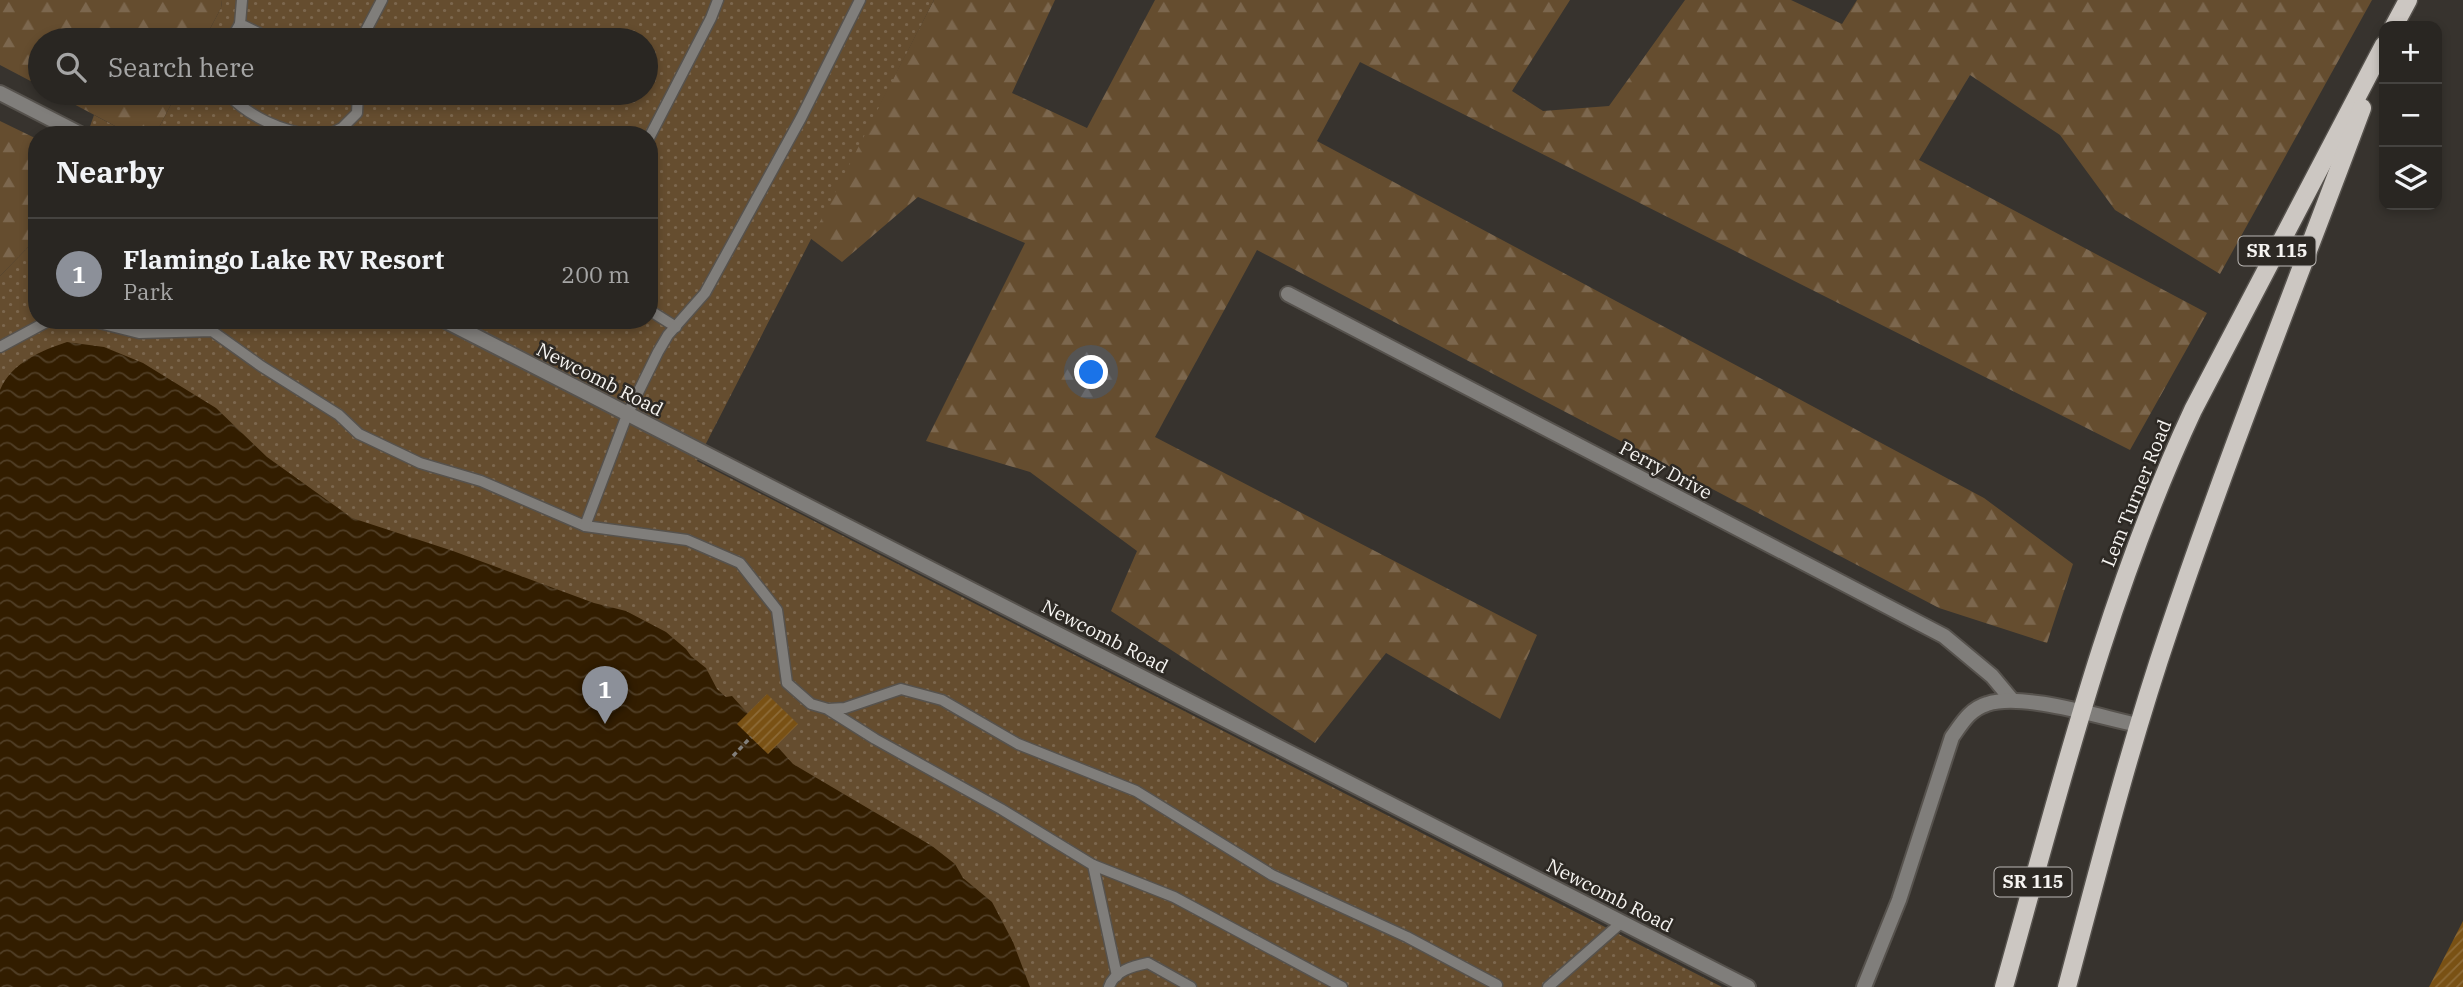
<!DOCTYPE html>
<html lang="en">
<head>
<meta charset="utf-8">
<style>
	body { margin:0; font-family:"IBM Plex Serif",serif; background:#312e2a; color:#f1f3f6 }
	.controls { position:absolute; right:21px; top:21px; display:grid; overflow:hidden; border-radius:14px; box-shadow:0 4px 10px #0003 }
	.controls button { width:63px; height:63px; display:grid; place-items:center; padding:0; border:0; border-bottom:2px solid #454340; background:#292622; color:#f1f3f6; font:35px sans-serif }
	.you { position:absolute; left:1092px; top:373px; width:24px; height:24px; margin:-18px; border:5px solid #fff; border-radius:50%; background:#1a73e8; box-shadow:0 0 0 10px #1a73e833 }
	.badge { display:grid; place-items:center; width:46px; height:46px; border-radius:50%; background:#8c9099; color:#fff; font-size:23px; font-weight:700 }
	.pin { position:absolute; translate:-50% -58px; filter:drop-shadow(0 2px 4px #0008) }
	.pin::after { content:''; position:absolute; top:37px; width:24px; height:21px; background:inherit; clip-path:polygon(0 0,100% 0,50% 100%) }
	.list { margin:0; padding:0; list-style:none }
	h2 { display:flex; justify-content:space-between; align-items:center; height:91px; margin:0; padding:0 28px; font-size:30px }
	h2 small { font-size:23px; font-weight:400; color:#a5a5a5 }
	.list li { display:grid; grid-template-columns:46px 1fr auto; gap:21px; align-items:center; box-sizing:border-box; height:112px; padding:0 28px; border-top:2px solid #454340 }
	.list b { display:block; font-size:26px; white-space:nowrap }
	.list p { margin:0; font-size:23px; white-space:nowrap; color:#a5a5a5 }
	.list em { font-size:23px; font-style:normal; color:#a5a5a5 }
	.icon { flex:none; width:38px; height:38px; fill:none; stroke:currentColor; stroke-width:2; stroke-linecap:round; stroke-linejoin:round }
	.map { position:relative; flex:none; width:2463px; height:987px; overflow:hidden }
	.search { position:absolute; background:#292622; box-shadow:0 4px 10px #0003; left:28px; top:28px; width:630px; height:77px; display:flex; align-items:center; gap:18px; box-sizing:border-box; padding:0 24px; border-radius:38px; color:#a5a5a5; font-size:26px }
	.panel { position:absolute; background:#292622; box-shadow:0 4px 10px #0003; left:28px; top:126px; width:630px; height:203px; border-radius:28px }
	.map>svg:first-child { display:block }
	.forest { fill:url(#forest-firs) }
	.park { fill:url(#park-dots) }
	.water { fill:url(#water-waves) }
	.building { fill:url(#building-hatch) }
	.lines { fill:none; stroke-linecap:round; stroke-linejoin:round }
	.lane-casing { stroke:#56524d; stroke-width:13 }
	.street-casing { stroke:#56524d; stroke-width:18 }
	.primary-casing { stroke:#56524d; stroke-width:21 }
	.path { stroke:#827f7b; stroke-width:3.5; stroke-dasharray:5 3.5; stroke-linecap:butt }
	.lane { stroke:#807e7b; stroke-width:10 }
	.street { stroke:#807e7b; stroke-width:14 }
	.primary { stroke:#ccc7c2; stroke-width:18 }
	.labels { text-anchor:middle; stroke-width:5; stroke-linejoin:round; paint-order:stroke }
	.shield { fill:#2d2924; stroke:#bab7b4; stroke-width:2 }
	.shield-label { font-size:18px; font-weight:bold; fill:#f6f4f1 }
	.street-label { font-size:19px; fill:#f6f4f1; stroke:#2d2924 }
</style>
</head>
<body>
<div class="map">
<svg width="2463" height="987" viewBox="0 0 2463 987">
	<defs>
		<pattern id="forest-firs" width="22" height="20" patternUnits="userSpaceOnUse" patternTransform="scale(1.75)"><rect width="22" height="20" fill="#654d2f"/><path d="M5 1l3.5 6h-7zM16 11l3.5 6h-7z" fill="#7c674e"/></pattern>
		<pattern id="park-dots" width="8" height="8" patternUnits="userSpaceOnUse" patternTransform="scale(1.75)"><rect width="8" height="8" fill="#654d2f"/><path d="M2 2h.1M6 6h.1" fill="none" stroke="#7c674e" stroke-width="1.8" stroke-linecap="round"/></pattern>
		<pattern id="water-waves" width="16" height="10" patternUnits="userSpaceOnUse" patternTransform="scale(1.75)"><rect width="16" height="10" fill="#321d00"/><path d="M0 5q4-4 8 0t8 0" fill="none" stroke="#503e26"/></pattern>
		<pattern id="building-hatch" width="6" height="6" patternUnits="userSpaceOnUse" patternTransform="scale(1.75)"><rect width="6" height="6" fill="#795114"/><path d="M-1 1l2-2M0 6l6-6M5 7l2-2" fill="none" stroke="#8d6b37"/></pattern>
	</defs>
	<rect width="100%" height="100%" fill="#37332e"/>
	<g class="forest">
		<polygon points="0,0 222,0 221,8 204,40 40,40 40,86 0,65"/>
		<polygon points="934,0 1055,0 1012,93 1087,128 1155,0 1570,0 1512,91 1543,111 1609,106 1685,0 1791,0 1842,24 1857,0 2372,0 2220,274 2115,210 2060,135 1970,75 1919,160 2207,313 2130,450 1360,62 1317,141 1984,498 2073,564 2047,643 1939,608 1257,250 1155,437 1537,635 1500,719 1386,653 1315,743 1111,611 1137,551 1030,472 926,441 1025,243 918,197 842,262 810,238"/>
		<polygon points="53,93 177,93 155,135 132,135"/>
		<polygon points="0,121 37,139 37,238 0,276"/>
	</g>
	<g class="park">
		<polygon points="222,0 934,0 697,461 1722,987 0,987 0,276 37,238 37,320 649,320 649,135 155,135 177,93 646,93 646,40 204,40 221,8"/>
		<polygon points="94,115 132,135 87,135"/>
	</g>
	<path class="water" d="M67,342L104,347L143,363L216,408L267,457L352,518L453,551L594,603L626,611L666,632L686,649L691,656L706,668L717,689L726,697L732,696L793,764L932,846L955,864L963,878L992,902L1013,942L1030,987H0V390C12,362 41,351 67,342Z"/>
	<g class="building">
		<polygon points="767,694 798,724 768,754 737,724"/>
		<polygon points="2463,921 2463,987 2429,987"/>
	</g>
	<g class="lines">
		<g class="lane-casing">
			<g id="lane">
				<polyline points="242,0 240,24 273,40"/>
				<polyline points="231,40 240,24"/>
				<polyline points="361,40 382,0"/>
				<path d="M227,93C249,117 281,131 313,135"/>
				<polyline points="328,135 342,128 357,113 358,93"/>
				<polyline points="649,138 711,18 718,0"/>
				<polyline points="649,310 676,327"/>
				<polyline points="87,320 139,333 212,331 261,366 339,415 359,434 420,463 481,481 585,526 687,540 740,563 777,610 787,683 811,704 828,709 845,708 901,689 942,700 1018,744 1136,791 1272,875 1407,937 1497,985"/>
				<polyline points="0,347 50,320"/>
				<polyline points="585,526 627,415 658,352 668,335 705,293 801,118 860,0"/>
				<polyline points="829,710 875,739 1001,809 1093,865 1117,976"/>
				<polyline points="1093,865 1174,897 1342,987"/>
				<path d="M1109,987C1114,971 1133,966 1148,963L1191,987"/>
				<polyline points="1548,987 1622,922"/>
			</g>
		</g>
		<g class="street-casing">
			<g id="street">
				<polyline points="0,93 82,135"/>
				<polyline points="1288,294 1944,636 1992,676 2012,700"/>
				<polyline points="444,320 1748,987"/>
				<path d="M1864,987L1899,900L1952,737C1962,723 1970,709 1987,704C2022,692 2100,717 2138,725"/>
			</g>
		</g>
		<g class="primary-casing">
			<g id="primary">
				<polyline points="2394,26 2408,0"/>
				<path d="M2004,987C2059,792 2107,594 2193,410L2384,45"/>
				<path d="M2067,987C2099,867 2129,748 2169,630C2228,454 2297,282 2362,108"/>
			</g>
		</g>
		<polyline class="path" points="733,756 751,737"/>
		<use href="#lane" class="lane"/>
		<use href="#street" class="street"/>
		<use href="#primary" class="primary"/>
	</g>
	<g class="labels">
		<g class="shield">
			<rect x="2238.5" y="236.5" width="77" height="29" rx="5"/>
			<rect x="1994.5" y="867.5" width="77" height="29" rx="5"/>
		</g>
		<g class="shield-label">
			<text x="2277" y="257">SR 115</text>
			<text x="2033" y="888">SR 115</text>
		</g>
		<g class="street-label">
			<text transform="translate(600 379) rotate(27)" y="7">Newcomb Road</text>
			<text transform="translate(1666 470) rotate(28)" y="7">Perry Drive</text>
			<text transform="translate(2136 493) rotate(-68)" y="7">Lem Turner Road</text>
			<text transform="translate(1105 636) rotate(27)" y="7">Newcomb Road</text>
			<text transform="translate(1610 895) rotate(27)" y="7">Newcomb Road</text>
		</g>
	</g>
</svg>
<div class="controls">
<button>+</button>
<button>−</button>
<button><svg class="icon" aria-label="layers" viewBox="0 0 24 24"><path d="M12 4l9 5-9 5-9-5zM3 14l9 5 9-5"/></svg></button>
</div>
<div class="you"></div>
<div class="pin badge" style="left:605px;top:724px">1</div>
<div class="search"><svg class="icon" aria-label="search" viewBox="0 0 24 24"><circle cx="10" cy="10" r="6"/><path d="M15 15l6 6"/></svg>Search here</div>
<section class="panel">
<h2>Nearby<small></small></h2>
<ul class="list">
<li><span class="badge">1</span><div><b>Flamingo Lake RV Resort</b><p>Park</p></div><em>200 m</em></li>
</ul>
</section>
</div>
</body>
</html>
